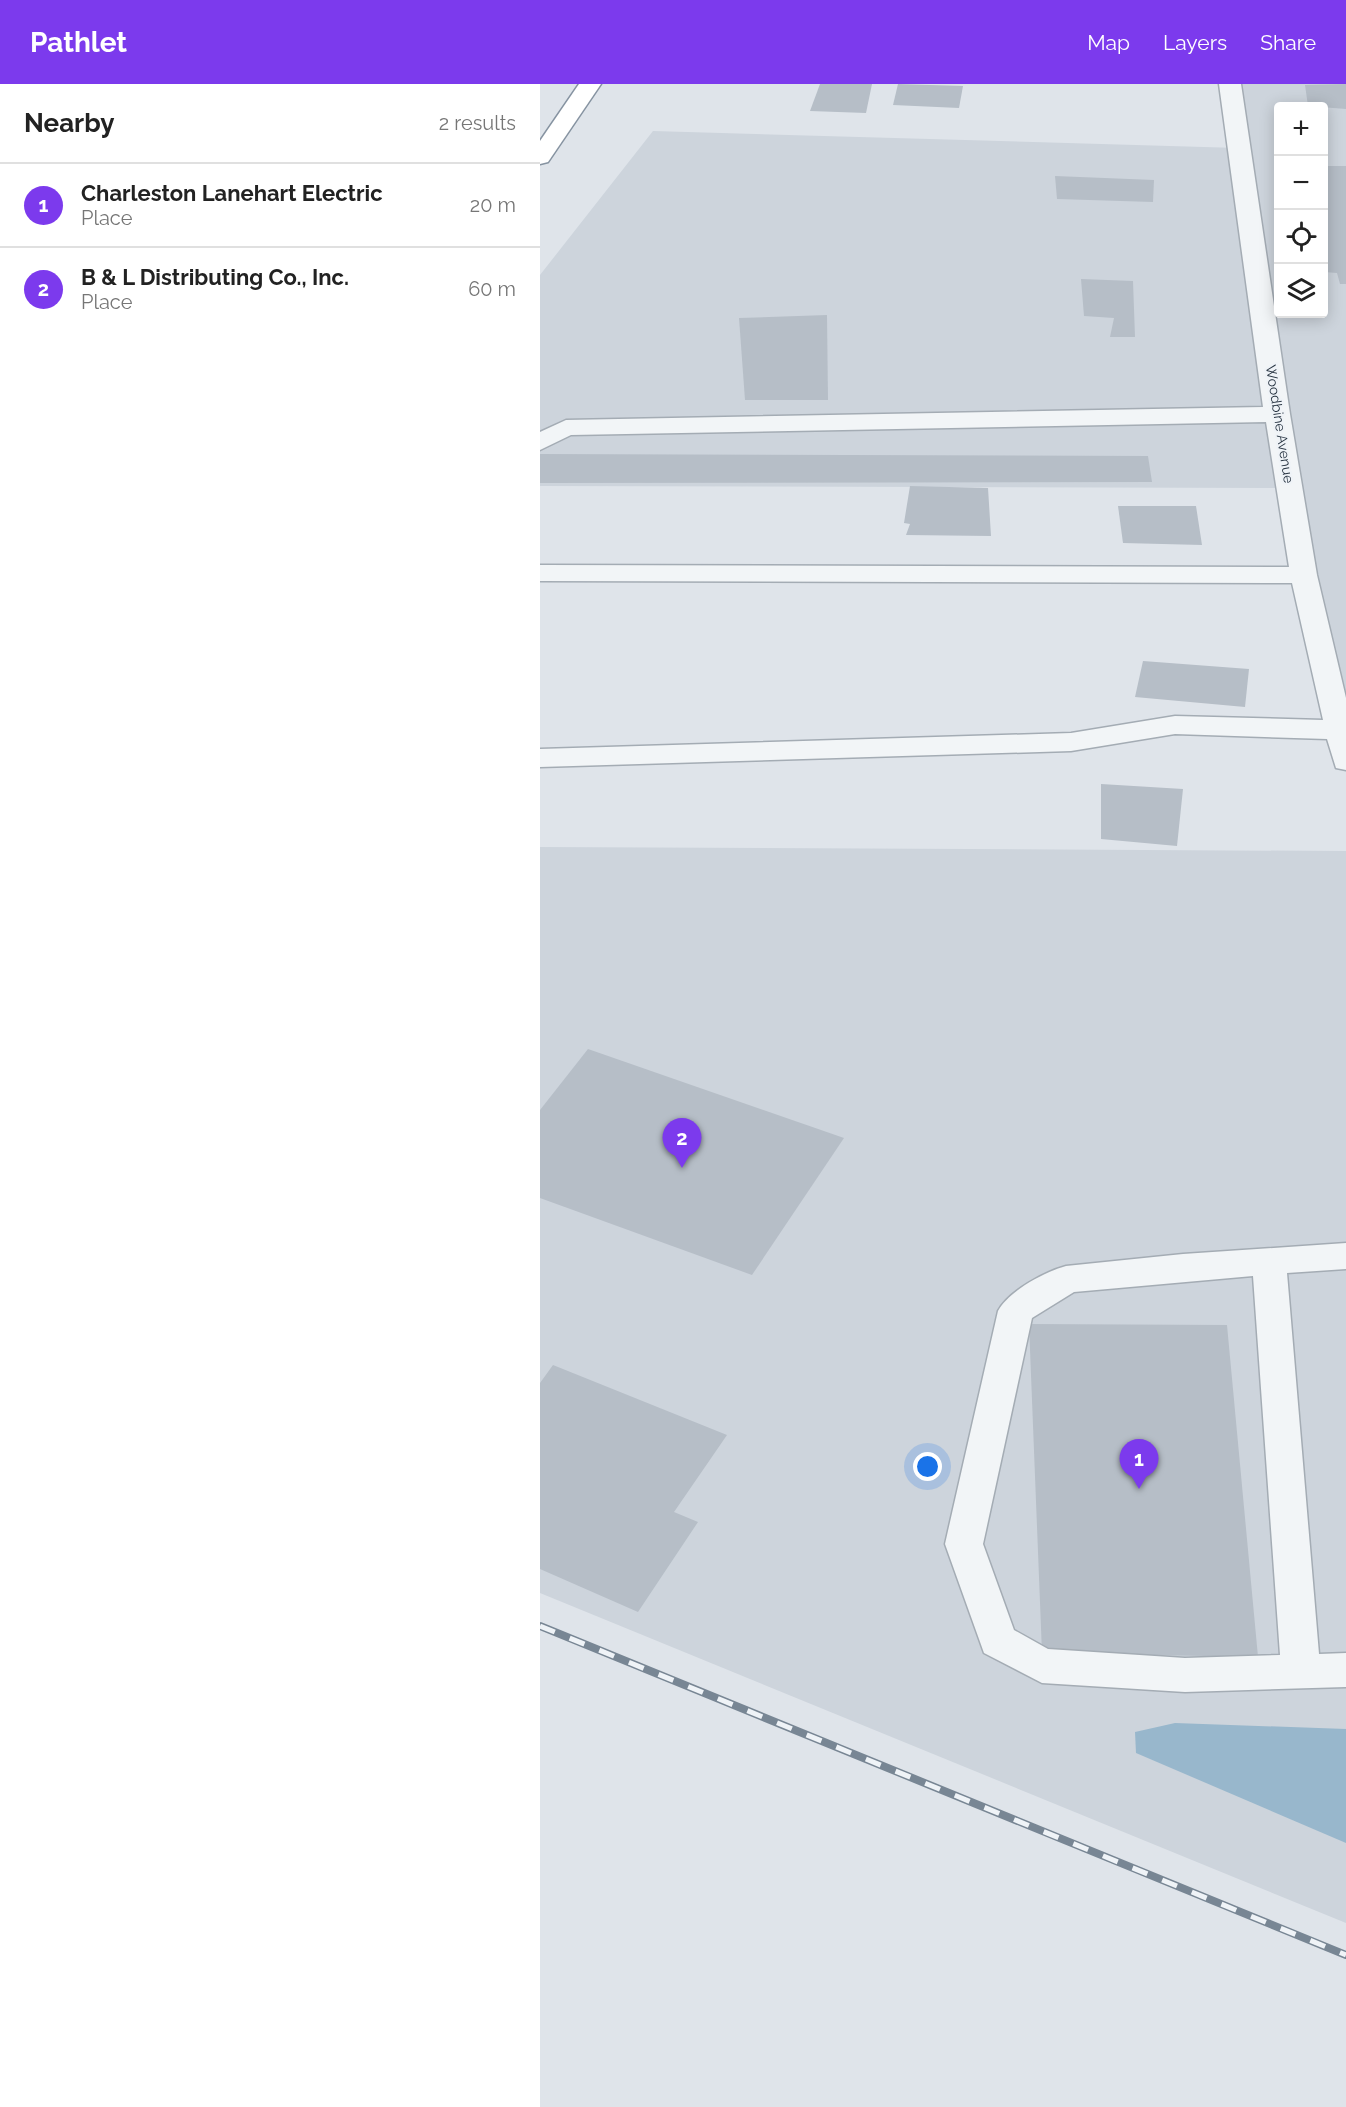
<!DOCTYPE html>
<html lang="en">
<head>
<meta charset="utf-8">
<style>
	body { margin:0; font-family:Raleway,sans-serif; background:#f6f6f6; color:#222 }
	.controls { position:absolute; right:18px; top:18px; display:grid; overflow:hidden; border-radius:6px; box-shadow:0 3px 15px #0003 }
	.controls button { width:54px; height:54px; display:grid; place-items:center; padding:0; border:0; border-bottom:2px solid #e0e0e0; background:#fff; color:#222; font:30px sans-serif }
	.you { position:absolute; left:388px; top:1383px; width:21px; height:21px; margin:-15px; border:4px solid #fff; border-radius:50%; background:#1a73e8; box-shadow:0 0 0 9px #1a73e833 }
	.badge { display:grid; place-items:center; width:39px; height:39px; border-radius:50%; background:#7c3aed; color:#fff; font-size:20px; font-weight:700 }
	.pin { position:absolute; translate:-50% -50px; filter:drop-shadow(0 2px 3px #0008) }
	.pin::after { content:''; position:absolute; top:32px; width:21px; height:18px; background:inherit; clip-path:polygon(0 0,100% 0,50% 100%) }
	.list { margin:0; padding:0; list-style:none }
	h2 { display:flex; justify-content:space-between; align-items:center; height:78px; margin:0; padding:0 24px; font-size:26px }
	h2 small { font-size:20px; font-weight:400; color:#767676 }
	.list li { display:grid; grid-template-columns:39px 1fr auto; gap:18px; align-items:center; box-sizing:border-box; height:84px; padding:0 24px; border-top:2px solid #e0e0e0 }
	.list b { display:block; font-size:22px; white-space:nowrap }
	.list p { margin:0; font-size:20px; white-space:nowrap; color:#767676 }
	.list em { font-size:20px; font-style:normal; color:#767676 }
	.icon { flex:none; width:33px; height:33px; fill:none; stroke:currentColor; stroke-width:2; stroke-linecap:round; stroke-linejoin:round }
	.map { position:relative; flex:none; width:806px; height:2023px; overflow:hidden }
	header { display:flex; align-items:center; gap:36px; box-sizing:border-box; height:84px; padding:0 30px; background:#7c3aed; color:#fff }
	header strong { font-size:28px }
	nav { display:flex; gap:33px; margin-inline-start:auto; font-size:21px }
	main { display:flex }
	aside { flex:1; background:#fff }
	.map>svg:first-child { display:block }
	.built { fill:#cdd4dc; fill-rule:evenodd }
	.water { fill:#98b7cc }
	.building { fill:#b6bec7 }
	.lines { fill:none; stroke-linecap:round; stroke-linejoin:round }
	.minor-casing { stroke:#a4acb4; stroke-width:3 }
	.highway-casing { stroke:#8693a1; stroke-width:3 }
	.minor { fill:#f2f5f7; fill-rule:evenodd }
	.highway { fill:#fff; fill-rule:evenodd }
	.rail-casing { stroke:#788694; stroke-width:8 }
	.rail { stroke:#eff3f7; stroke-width:5; stroke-dasharray:16; stroke-linecap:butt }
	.labels { text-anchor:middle; stroke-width:4.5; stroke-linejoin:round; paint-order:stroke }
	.far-street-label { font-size:14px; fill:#273442; stroke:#eff3f7 }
</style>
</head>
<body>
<header>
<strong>Pathlet</strong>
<nav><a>Map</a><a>Layers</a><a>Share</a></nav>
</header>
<main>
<aside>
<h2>Nearby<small>2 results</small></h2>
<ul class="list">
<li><span class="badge">1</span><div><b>Charleston Lanehart Electric</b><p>Place</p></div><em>20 m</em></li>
<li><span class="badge">2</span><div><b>B &amp; L Distributing Co., Inc.</b><p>Place</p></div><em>60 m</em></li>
</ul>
</aside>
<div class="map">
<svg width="806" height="2023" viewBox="0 0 806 2023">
	<rect width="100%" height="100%" fill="#dfe4ea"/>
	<g class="built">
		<path d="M690,0H806V677L749,404L0,402V191L113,47L698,64ZM738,22H784V230H738Z"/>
		<polygon points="0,763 806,767 806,1839 0,1509"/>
	</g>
	<polygon class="water" points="635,1639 806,1645 806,1759 596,1669 595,1648"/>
	<g class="building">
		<polygon points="280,0 332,0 326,29 270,27"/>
		<polygon points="358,0 423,2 419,24 353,21"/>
		<polygon points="806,0 806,25 768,22 765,1"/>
		<polygon points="784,82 806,82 806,200 800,200 797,189 784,188 784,119 788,119 784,101"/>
		<polygon points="515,92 614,96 613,118 517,115"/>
		<polygon points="541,195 593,197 595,253 570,253 574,234 544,232"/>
		<polygon points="287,231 288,316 205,316 199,234"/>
		<polygon points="0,370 608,372 612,398 0,399"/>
		<polygon points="370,402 448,404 451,452 366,451 370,440 364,439"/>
		<polygon points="578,422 656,422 662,461 583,459"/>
		<polygon points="603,577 709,585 705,623 595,613"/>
		<polygon points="561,700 643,705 637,762 561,755"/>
		<polygon points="48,965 304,1054 212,1191 0,1114 0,1026"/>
		<polygon points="489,1240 687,1241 718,1573 502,1569"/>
		<polygon points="13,1281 187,1351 134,1428 158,1438 98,1528 0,1485 0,1299"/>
	</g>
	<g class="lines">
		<g class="minor-casing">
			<g id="minor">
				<polygon points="679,0 701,0 750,330 777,491 806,614 806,686 796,684 787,655 635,650 531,667 0,683 0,665 531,649 635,632 783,636 752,499 0,497 0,481 749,483 726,338 31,351 0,366 0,348 26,336 723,323"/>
				<path d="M806,1159V1185L747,1189L779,1570L806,1569V1603L645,1608L502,1599L444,1569L405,1460L458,1227C469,1207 504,1188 526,1182L643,1170ZM713,1192L740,1571L645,1574L508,1565L474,1546L443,1460L492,1234L534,1208Z"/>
			</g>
		</g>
		<g class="highway-casing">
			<polygon id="highway" points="39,0 61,0 8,78 0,80 0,57"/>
		</g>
		<use href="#minor" class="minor"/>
		<use href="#highway" class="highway"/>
		<g class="rail-casing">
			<polyline id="rail" points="0,1542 806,1871"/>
		</g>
		<use href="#rail" class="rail"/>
	</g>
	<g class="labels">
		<g class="far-street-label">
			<text transform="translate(740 340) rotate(81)" y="5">Woodbine Avenue</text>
		</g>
	</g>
</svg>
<div class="controls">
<button>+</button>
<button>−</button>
<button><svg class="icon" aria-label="locate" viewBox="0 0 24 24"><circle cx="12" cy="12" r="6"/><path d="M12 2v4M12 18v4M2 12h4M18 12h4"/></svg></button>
<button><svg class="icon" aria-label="layers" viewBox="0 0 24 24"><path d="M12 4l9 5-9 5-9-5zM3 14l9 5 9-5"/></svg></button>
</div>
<div class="you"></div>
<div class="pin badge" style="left:599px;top:1405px">1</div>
<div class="pin badge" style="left:142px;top:1084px">2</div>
</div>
</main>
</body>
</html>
